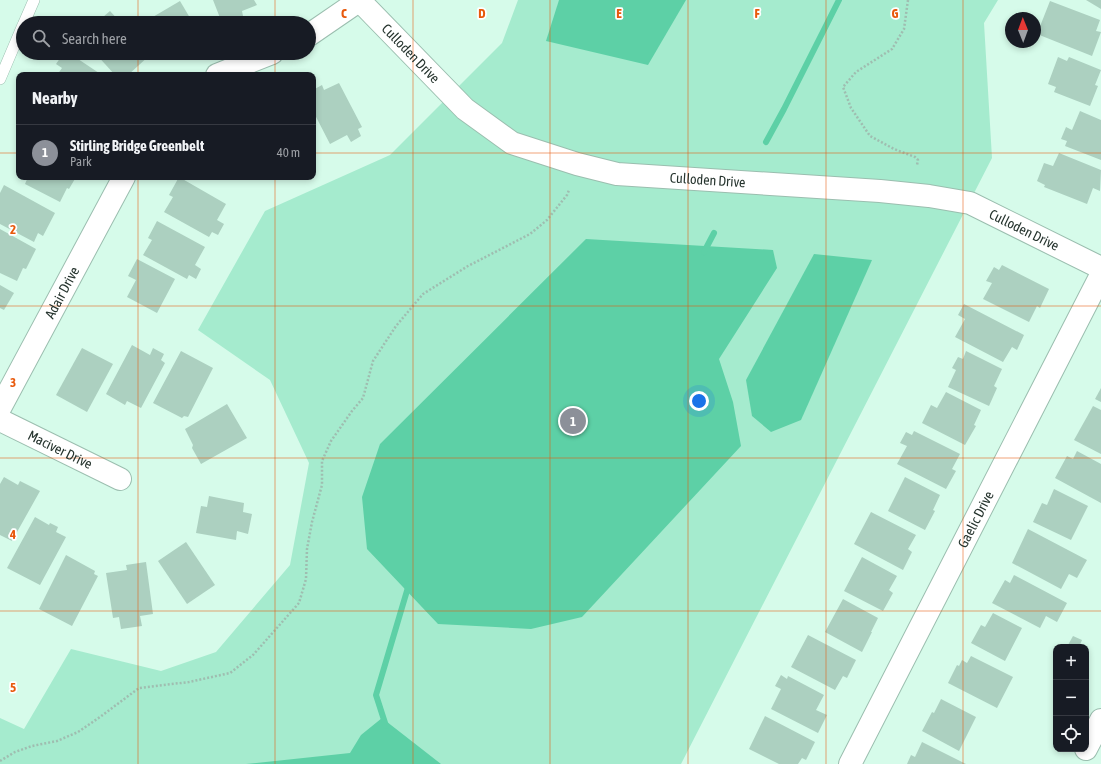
<!DOCTYPE html>
<html lang="en">
<head>
<meta charset="utf-8">
<style>
	body { margin:0; font-family:"Asap Condensed",sans-serif; background:#242831; color:#f1f3f6 }
	.controls { position:absolute; right:12px; bottom:12px; display:grid; overflow:hidden; border-radius:8px; box-shadow:0 2px 6px #0003 }
	.controls button { width:36px; height:36px; display:grid; place-items:center; padding:0; border:0; border-bottom:1px solid #363941; background:#171b24; color:#f1f3f6; font:20px sans-serif }
	.compass { position:absolute; left:1005px; top:12px; width:36px; height:36px; border-radius:50%; background:#171b24; box-shadow:0 2px 6px #0003; rotate:359deg }
	.you { position:absolute; left:699px; top:401px; width:14px; height:14px; margin:-10px; border:3px solid #fff; border-radius:50%; background:#1a73e8; box-shadow:0 0 0 6px #1a73e833 }
	.badge { display:grid; place-items:center; width:26px; height:26px; border-radius:50%; background:#8c9099; color:#fff; font-size:13px; font-weight:700 }
	.pin { position:absolute; translate:-50% -50%; border:2px solid #fff; box-shadow:0 1px 4px #0006 }
	.list { margin:0; padding:0; list-style:none }
	h2 { display:flex; justify-content:space-between; align-items:center; height:52px; margin:0; padding:0 16px; font-size:17px }
	h2 small { font-size:13px; font-weight:400; color:#9ea1a6 }
	.list li { display:grid; grid-template-columns:26px 1fr auto; gap:12px; align-items:center; box-sizing:border-box; height:56px; padding:0 16px; border-top:1px solid #363941 }
	.list b { display:block; font-size:15px; white-space:nowrap }
	.list p { margin:0; font-size:13px; white-space:nowrap; color:#9ea1a6 }
	.list em { font-size:13px; font-style:normal; color:#9ea1a6 }
	.icon { flex:none; width:22px; height:22px; fill:none; stroke:currentColor; stroke-width:2; stroke-linecap:round; stroke-linejoin:round }
	.map { position:relative; flex:none; width:1101px; height:764px; overflow:hidden }
	.search { position:absolute; background:#171b24; box-shadow:0 2px 6px #0003; left:16px; top:16px; width:300px; height:44px; display:flex; align-items:center; gap:10px; box-sizing:border-box; padding:0 14px; border-radius:22px; color:#9ea1a6; font-size:15px }
	.panel { position:absolute; background:#171b24; box-shadow:0 2px 6px #0003; left:16px; top:72px; width:300px; height:108px; border-radius:8px }
	.map>svg:first-child { display:block }
	.green { fill:#a5ebce }
	.water { fill:#5dd0a6 }
	.lines { fill:none; stroke-linecap:round; stroke-linejoin:round }
	.stream { stroke:#5dd0a6; stroke-width:6 }
	.building { fill:#acd0c0 }
	.lane-casing { stroke:#9bbeaf; stroke-width:12 }
	.street-casing { stroke:#9bbeaf; stroke-width:24 }
	.secondary-casing { stroke:#9bbeaf; stroke-width:24 }
	.path { stroke:#9fbdb0; stroke-width:2.5; stroke-dasharray:2 2; stroke-linecap:butt }
	.lane { stroke:#fff; stroke-width:11 }
	.street { stroke:#fff; stroke-width:22 }
	.secondary { stroke:#fff; stroke-width:22 }
	.grid { fill:none; stroke:#e8590c; stroke-width:1; stroke-opacity:0.55 }
	.labels { text-anchor:middle; stroke-width:3.5; stroke-linejoin:round; paint-order:stroke }
	.street-label { font-size:14px; fill:#26342e; stroke:#fff }
	.grid-label { font-size:13px; text-anchor:middle; font-weight:bold; fill:#e8590c; stroke:#fff; stroke-width:3.5; stroke-linejoin:round; paint-order:stroke }
</style>
</head>
<body>
<div class="map">
<svg width="1101" height="764" viewBox="0 0 1101 764">
	<rect width="100%" height="100%" fill="#d6fbea"/>
	<polygon class="green" points="518,0 998,0 984,23 992,158 681,764 0,764 0,718 24,729 71,649 161,671 216,652 290,565 309,463 270,380 198,330 265,211 390,155 502,43"/>
	<g class="water">
		<polygon points="559,0 686,0 648,65 546,41"/>
		<polygon points="586,239 773,250 777,268 719,359 733,402 741,446 582,617 531,629 438,624 367,549 362,497 380,444"/>
		<polygon points="814,254 872,260 801,420 771,432 752,416 746,380"/>
		<polygon points="382,718 441,764 246,764 350,753 361,735"/>
	</g>
	<g class="lines">
		<g class="stream">
			<polyline points="766,142 784,109 839,0"/>
			<polyline points="704,252 714,233"/>
			<polyline points="386,726 376,695 409,584"/>
		</g>
	</g>
	<g class="building">
		<polygon points="213,0 254,0 257,5 242,11 243,16 226,23 222,23"/>
		<polygon points="1086,0 1101,0 1101,9"/>
		<polygon points="180,1 193,23 147,23 146,21"/>
		<polygon points="1050,1 1100,20 1096,31 1101,32 1092,56 1037,34"/>
		<polygon points="110,11 121,23 96,23"/>
		<polygon points="95,53 148,53 150,55 128,75 115,75"/>
		<polygon points="63,54 70,58 72,55 102,75 57,75 62,68 56,64"/>
		<polygon points="1058,57 1067,61 1069,57 1101,70 1095,85 1098,86 1090,106 1054,92 1056,87 1048,84"/>
		<polygon points="339,83 362,127 358,129 361,136 351,142 347,135 330,144 313,111 313,90 322,85 324,90"/>
		<polygon points="1080,111 1101,120 1101,160 1065,146 1067,141 1061,139 1066,127 1072,130"/>
		<polygon points="1059,153 1101,170 1100,191 1093,188 1087,204 1044,187 1045,185 1037,181 1044,163 1053,166"/>
		<polygon points="28,177 76,177 69,189 67,188 60,202 25,184"/>
		<polygon points="179,177 226,204 217,220 224,224 218,235 212,232 209,237 164,212 173,197 169,195"/>
		<polygon points="4,185 55,213 43,236 38,233 34,242 0,224 0,193"/>
		<polygon points="157,221 205,247 195,265 201,269 196,279 189,275 187,279 143,255 152,240 148,238"/>
		<polygon points="0,229 36,249 26,269 23,268 17,281 0,273"/>
		<polygon points="137,259 175,279 157,313 127,297 136,280 128,276"/>
		<polygon points="1002,265 1049,289 1040,308 1037,306 1029,322 983,299 992,283 986,281 994,267 999,270"/>
		<polygon points="0,285 14,293 4,310 0,308"/>
		<polygon points="964,304 1024,335 1017,350 1012,347 1003,362 955,337 965,319 958,315"/>
		<polygon points="132,345 150,355 153,348 164,354 161,360 165,363 141,408 127,401 125,405 106,394"/>
		<polygon points="82,348 113,364 87,412 56,395"/>
		<polygon points="181,351 213,368 188,417 184,416 182,418 153,403"/>
		<polygon points="966,351 1002,369 994,386 997,388 989,406 948,387 956,370 952,368 958,357 963,359"/>
		<polygon points="1101,388 1101,402 1095,399"/>
		<polygon points="946,392 981,410 974,425 976,426 965,445 922,423 931,405 937,408"/>
		<polygon points="227,404 247,438 201,464 192,448 193,445 185,429"/>
		<polygon points="1093,406 1101,410 1101,454 1074,440"/>
		<polygon points="914,431 960,454 952,469 956,471 946,489 897,464 907,446 900,443 906,432 912,435"/>
		<polygon points="1077,451 1101,464 1101,503 1055,478 1067,456 1073,459"/>
		<polygon points="4,477 18,485 20,481 40,491 12,541 0,535 0,484"/>
		<polygon points="905,477 940,495 933,510 935,511 925,530 888,511"/>
		<polygon points="1054,489 1088,506 1071,540 1033,522 1042,503 1047,505"/>
		<polygon points="209,496 244,503 243,512 252,514 248,534 237,531 236,540 196,533 201,506 207,507"/>
		<polygon points="871,512 916,535 908,549 912,552 903,570 854,544"/>
		<polygon points="35,517 49,525 50,523 58,527 56,532 66,537 40,585 7,568"/>
		<polygon points="1028,529 1087,560 1077,578 1069,574 1061,589 1012,563"/>
		<polygon points="186,542 215,585 187,604 158,561"/>
		<polygon points="66,555 95,571 94,574 98,576 72,626 39,609"/>
		<polygon points="862,557 897,576 889,590 893,593 883,611 844,591"/>
		<polygon points="146,562 153,614 140,616 142,626 121,629 119,617 113,618 106,573 127,570 126,565"/>
		<polygon points="1014,575 1067,603 1057,622 1046,616 1040,628 992,603 1005,580 1010,583"/>
		<polygon points="843,599 878,618 871,632 872,632 862,652 825,632"/>
		<polygon points="993,613 1022,628 1005,661 971,643 981,625 985,627"/>
		<polygon points="808,635 856,660 847,678 843,676 835,690 791,667"/>
		<polygon points="1073,636 1082,640 1079,647 1072,647 1068,645"/>
		<polygon points="971,656 1013,677 997,708 948,683 957,665 959,666 962,660 967,663"/>
		<polygon points="781,675 787,679 788,676 824,695 816,710 827,715 818,733 771,709 781,689 775,686"/>
		<polygon points="941,699 976,717 959,751 922,731 932,712 934,713"/>
		<polygon points="765,716 815,742 806,760 802,758 798,764 779,764 749,749"/>
		<polygon points="922,742 966,764 907,764 911,755 915,757"/>
	</g>
	<g class="lines">
		<g class="lane-casing">
			<g id="lane">
				<polyline points="24,23 34,0"/>
				<polyline points="0,79 23,25"/>
			</g>
		</g>
		<g class="street-casing">
			<g id="street">
				<path id="s1" d="M360,1L465,109L512,143L577,164L617,174L880,191L929,196L970,203L1101,268"/>
				<polyline points="309,35 360,0"/>
				<polyline points="217,75 272,53"/>
				<path id="s2" d="M0,408L124,177"/>
				<path id="s3" d="M0,420L120,479"/>
				<path id="s4" d="M850,764L1101,275"/>
			</g>
		</g>
		<g class="secondary-casing">
			<polyline id="secondary" points="1086,749 1101,720"/>
		</g>
		<g class="path">
			<polyline points="908,0 904,29 892,49 856,72 843,87 851,108 870,136 894,149 915,157 918,160 917,165"/>
			<polyline points="0,761 15,752 32,746 57,741 78,732 100,717 139,688 189,682 230,673 253,655 299,603 306,579 307,549 312,522 322,485 322,461 331,441 352,411 363,398 373,361 396,326 423,294 468,266 530,234 547,220 567,195 569,190"/>
		</g>
		<use href="#lane" class="lane"/>
		<use href="#street" class="street"/>
		<use href="#secondary" class="secondary"/>
	</g>
	<path class="grid" d="M138,0V23M275,0V23M413,0V764M550,0V764M688,0V764M826,0V764M963,0V764M138,53V75M275,53V75M0,153H19M313,153H1101M138,177V764M275,177V764M0,306H1101M0,458H1101M0,611H1101"/>
	<g class="labels">
		<g class="street-label">
			<text dy="5" stroke="none"><textPath href="#s1" startOffset="73">Culloden Drive</textPath></text>
			<text dy="5" stroke="none"><textPath href="#s1" startOffset="409">Culloden Drive</textPath></text>
			<text dy="5" stroke="none"><textPath href="#s1" startOffset="733">Culloden Drive</textPath></text>
			<text dy="5" stroke="none"><textPath href="#s2" startOffset="131">Adair Drive</textPath></text>
			<text dy="5" stroke="none"><textPath href="#s3" startOffset="67">Maciver Drive</textPath></text>
			<text dy="5" stroke="none"><textPath href="#s4" startOffset="275">Gaelic Drive</textPath></text>
		</g>
	</g>
	<g class="grid-label">
		<text x="344" y="18">C</text>
		<text x="482" y="18">D</text>
		<text x="619" y="18">E</text>
		<text x="757" y="18">F</text>
		<text x="895" y="18">G</text>
		<text x="13" y="234">2</text>
		<text x="13" y="387">3</text>
		<text x="13" y="539">4</text>
		<text x="13" y="692">5</text>
	</g>
</svg>
<div class="controls">
<button>+</button>
<button>−</button>
<button><svg class="icon" aria-label="locate" viewBox="0 0 24 24"><circle cx="12" cy="12" r="6"/><path d="M12 2v4M12 18v4M2 12h4M18 12h4"/></svg></button>
</div>
<svg class="compass" viewBox="-18 -18 36 36"><path d="M0-13l5 13h-10z" fill="#e53935"/><path d="M0 13l5-13h-10z" fill="#9ea1a6"/></svg>
<div class="you"></div>
<div class="pin badge" style="left:573px;top:421px">1</div>
<div class="search"><svg class="icon" aria-label="search" viewBox="0 0 24 24"><circle cx="10" cy="10" r="6"/><path d="M15 15l6 6"/></svg>Search here</div>
<section class="panel">
<h2>Nearby<small></small></h2>
<ul class="list">
<li><span class="badge">1</span><div><b>Stirling Bridge Greenbelt</b><p>Park</p></div><em>40 m</em></li>
</ul>
</section>
</div>
</body>
</html>
